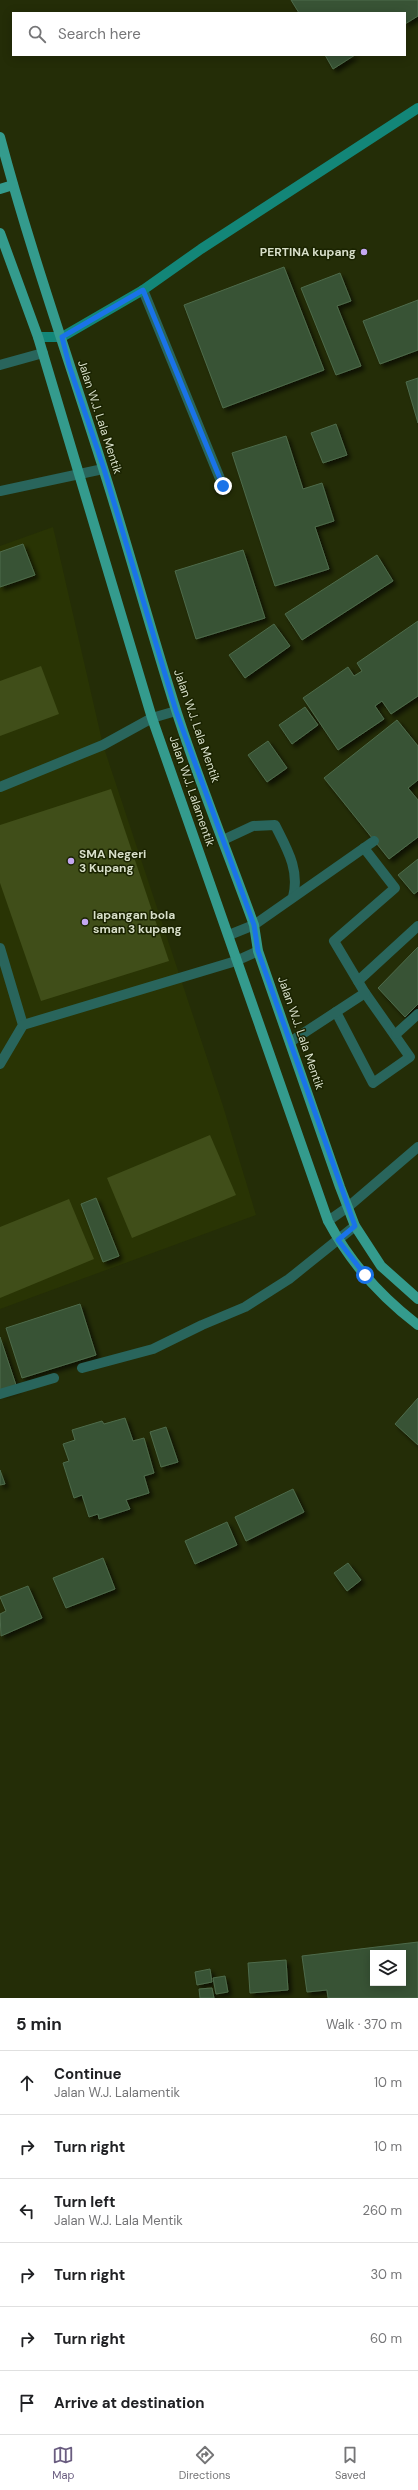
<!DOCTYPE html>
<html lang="en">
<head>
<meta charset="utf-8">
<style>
	body { margin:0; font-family:"DM Sans",sans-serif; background:#f6f6f6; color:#202124 }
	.controls { position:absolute; right:12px; bottom:12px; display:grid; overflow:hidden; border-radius:0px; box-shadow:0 2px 10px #0003 }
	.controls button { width:36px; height:36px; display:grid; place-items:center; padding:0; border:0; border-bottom:1px solid #e0e0e0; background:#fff; color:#202124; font:20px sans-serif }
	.stop { position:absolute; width:12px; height:12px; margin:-9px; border:3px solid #1a73e8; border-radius:50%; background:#fff }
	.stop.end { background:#1a73e8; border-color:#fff; box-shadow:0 1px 4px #0008 }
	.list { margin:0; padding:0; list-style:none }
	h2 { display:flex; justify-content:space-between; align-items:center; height:52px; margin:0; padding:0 16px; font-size:17px }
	h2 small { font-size:13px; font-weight:400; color:#757577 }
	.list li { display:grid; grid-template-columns:26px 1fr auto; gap:12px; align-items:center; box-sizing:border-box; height:64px; padding:0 16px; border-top:1px solid #e0e0e0 }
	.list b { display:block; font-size:15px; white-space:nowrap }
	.list p { margin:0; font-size:13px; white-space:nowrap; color:#757577 }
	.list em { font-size:13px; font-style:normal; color:#757577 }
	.icon { flex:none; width:22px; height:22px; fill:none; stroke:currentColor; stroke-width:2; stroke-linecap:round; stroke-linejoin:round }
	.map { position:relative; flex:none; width:418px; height:1998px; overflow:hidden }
	.search { position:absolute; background:#fff; box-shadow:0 2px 10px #0003; left:12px; right:12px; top:12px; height:44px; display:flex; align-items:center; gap:10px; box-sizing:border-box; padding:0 14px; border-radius:0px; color:#757577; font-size:15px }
	.sheet { height:436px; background:#fff }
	nav { display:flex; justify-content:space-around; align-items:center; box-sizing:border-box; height:56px; border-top:1px solid #e0e0e0; background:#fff; font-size:11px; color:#757577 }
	nav a { display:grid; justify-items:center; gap:2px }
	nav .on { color:#6a5d80 }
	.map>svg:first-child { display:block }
	.built { fill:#293404 }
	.green { fill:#404e19 }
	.building { fill:#375334; stroke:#4e6b4b; fill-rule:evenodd; filter:url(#shadow) }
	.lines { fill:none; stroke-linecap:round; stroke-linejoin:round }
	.lane { stroke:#29655c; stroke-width:10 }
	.secondary { stroke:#138678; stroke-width:10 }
	.primary { stroke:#349b8d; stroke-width:10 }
	.route { stroke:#1a73e8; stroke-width:5 }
	.poi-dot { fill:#c4a7f1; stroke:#1a2300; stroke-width:1.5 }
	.labels { text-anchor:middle; stroke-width:3; stroke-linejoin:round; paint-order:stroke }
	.poi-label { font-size:12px; font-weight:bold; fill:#d8dfc9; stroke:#1a2300; text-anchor:start }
	.street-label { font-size:12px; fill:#d8dfc9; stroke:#1a2300 }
</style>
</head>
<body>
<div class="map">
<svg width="418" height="1998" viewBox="0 0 418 1998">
	<defs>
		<filter id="shadow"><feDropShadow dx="3.5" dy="3.5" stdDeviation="2" flood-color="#0009"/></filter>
	</defs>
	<rect width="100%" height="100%" fill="#242d07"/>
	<polygon class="built" points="53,527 103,745 223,1106 256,1215 0,1309 0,546"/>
	<g class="green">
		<polygon points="41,666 59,714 0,736 0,681"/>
		<polygon points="111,789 169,961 41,1001 0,883 0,825"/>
		<polygon points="210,1135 236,1195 132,1238 107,1178"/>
		<polygon points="69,1199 94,1259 0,1298 0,1227"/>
	</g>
	<g class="building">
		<polygon points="291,0 418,0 418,16 405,24 405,13 299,13"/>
		<polygon points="325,55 355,55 333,69"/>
		<polygon points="284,267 324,370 223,408 184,305"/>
		<polygon points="340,273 351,301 337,306 361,366 336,375 301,288"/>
		<polygon points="418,300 418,350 380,364 363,321"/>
		<polygon points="418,378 418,423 406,382"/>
		<polygon points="336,424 347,455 323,463 311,433"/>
		<polygon points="286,436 303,489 322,483 334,521 315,527 329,569 275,586 232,453"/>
		<polygon points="23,544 35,575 0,587 0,552"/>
		<polygon points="243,550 265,618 196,639 175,571"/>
		<polygon points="377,555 393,581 302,640 285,614"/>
		<polygon points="418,621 418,696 391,714 382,701 375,706 384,719 338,750 303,698 348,667 354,676 362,671 357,663"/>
		<polygon points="274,624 290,646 245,678 229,655"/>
		<polygon points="305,707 318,725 292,744 279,725"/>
		<polygon points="397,720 418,746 418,780 408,788 418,800 418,837 389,859 324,778"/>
		<polygon points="268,741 287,768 267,782 248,755"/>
		<polygon points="418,859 418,891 414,894 398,875"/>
		<polygon points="418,947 418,1004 405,1017 378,988"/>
		<polygon points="96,1198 119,1256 103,1262 81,1204"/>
		<polygon points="80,1304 96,1355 22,1378 6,1328"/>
		<polygon points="0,1337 17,1388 0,1393"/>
		<polygon points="418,1398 418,1445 395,1424"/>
		<polygon points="125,1418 133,1441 144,1438 154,1473 144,1476 149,1493 126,1500 130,1509 99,1519 98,1514 89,1517 82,1495 74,1498 63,1463 69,1461 63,1444 75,1440 72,1430 102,1421 104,1424"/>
		<polygon points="166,1427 178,1462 161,1467 150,1432"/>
		<polygon points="0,1470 5,1484 0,1485"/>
		<polygon points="293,1489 304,1512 246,1541 235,1517"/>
		<polygon points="227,1522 237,1545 195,1564 185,1541"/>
		<polygon points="103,1558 115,1589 66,1608 53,1578"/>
		<polygon points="348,1563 361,1580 347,1591 334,1573"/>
		<polygon points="28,1586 42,1618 1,1636 0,1614 6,1611 0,1597"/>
		<path d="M418,1942V1998H328L327,1990L307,1992L302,1956ZM373,1953H403V1983H373Z"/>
		<polygon points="286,1960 288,1990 250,1993 248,1963"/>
		<polygon points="210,1969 212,1982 197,1985 195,1972"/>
		<polygon points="225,1976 228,1992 216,1994 213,1978"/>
		<polygon points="212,1988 214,1998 200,1998 199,1989"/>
	</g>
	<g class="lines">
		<g class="lane">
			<polyline points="143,290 223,486"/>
			<polyline points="0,365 43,353"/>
			<polyline points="0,491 103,469"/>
			<polyline points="0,787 103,745 152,718 176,711"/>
			<path d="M223,840L253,826L275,825C287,849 300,870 293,897"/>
			<polyline points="229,935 254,925 374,841"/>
			<polyline points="0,948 23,1025 0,1064"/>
			<polyline points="358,981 418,926"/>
			<polyline points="336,1012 373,1083 410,1057 365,993"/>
			<polyline points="23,1025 236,961 258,951"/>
			<polyline points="396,1034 418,1014"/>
			<polyline points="290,1042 365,993 334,941 395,888 364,848"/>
			<polyline points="328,1221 348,1207 418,1147"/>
			<polyline points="82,1368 153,1349 202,1325 245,1307 289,1279 355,1226"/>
			<polyline points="0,1394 54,1378"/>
		</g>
		<polyline class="secondary" points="38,337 62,337 143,290 201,249 418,108"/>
		<g class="primary">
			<path d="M0,137C30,250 69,360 104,471C129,550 151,631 176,710C199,782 228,853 254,925L258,951L340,1187L355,1226L381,1266L418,1299"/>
			<polyline points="0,189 13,185"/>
			<path d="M0,233L38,337L152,718L328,1221C350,1262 381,1297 418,1325"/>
		</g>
	</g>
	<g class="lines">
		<polyline class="route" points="223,486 143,290 62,337 69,365 104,469 176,711 254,925 258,951 355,1226 338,1240 365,1275"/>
	</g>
	<g class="poi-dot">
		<circle cx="364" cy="252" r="4"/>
		<circle cx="71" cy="861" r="4"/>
		<circle cx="85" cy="922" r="4"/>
	</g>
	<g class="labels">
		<g class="poi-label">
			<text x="356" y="256" text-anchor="end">PERTINA kupang</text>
			<text x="79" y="858">SMA Negeri<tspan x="79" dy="14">3 Kupang</tspan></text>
			<text x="93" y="919">lapangan bola<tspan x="93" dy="14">sman 3 kupang</tspan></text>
		</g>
		<g class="street-label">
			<text transform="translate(100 417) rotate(72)" y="4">Jalan W.J. Lala Mentik</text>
			<text transform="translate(197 726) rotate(71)" y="4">Jalan W.J. Lala Mentik</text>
			<text transform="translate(192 791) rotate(71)" y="4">Jalan W.J. Lalamentik</text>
			<text transform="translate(301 1033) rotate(71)" y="4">Jalan W.J. Lala Mentik</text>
		</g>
	</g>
</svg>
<div class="controls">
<button><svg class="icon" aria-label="layers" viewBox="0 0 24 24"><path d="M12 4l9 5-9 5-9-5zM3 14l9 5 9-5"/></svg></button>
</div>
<div class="stop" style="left:365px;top:1275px"></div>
<div class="stop end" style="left:223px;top:486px"></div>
<div class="search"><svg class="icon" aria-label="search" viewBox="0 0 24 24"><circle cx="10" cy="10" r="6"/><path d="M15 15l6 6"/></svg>Search here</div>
</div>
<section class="sheet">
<h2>5 min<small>Walk · 370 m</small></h2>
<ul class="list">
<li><svg class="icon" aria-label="ahead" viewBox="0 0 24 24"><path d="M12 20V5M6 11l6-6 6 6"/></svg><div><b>Continue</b><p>Jalan W.J. Lalamentik</p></div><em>10 m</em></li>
<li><svg class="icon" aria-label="right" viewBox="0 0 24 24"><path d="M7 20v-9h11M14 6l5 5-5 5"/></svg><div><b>Turn right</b></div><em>10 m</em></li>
<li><svg class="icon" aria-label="left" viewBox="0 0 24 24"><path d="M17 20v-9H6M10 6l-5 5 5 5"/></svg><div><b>Turn left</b><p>Jalan W.J. Lala Mentik</p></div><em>260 m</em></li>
<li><svg class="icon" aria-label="right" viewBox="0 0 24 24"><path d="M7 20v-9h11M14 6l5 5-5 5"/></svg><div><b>Turn right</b></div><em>30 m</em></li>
<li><svg class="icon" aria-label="right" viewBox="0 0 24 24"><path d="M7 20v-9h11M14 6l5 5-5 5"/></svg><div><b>Turn right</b></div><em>60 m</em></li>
<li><svg class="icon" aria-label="arrive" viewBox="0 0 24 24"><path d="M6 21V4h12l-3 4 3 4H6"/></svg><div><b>Arrive at destination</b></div></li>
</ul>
</section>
<nav>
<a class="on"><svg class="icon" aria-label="map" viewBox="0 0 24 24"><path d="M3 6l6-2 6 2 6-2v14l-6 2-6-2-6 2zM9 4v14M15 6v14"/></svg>Map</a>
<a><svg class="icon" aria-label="directions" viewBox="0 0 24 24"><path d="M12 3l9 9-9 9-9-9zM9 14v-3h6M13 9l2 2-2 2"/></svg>Directions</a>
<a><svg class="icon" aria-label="saved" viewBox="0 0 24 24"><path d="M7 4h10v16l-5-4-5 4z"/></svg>Saved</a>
</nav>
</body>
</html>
